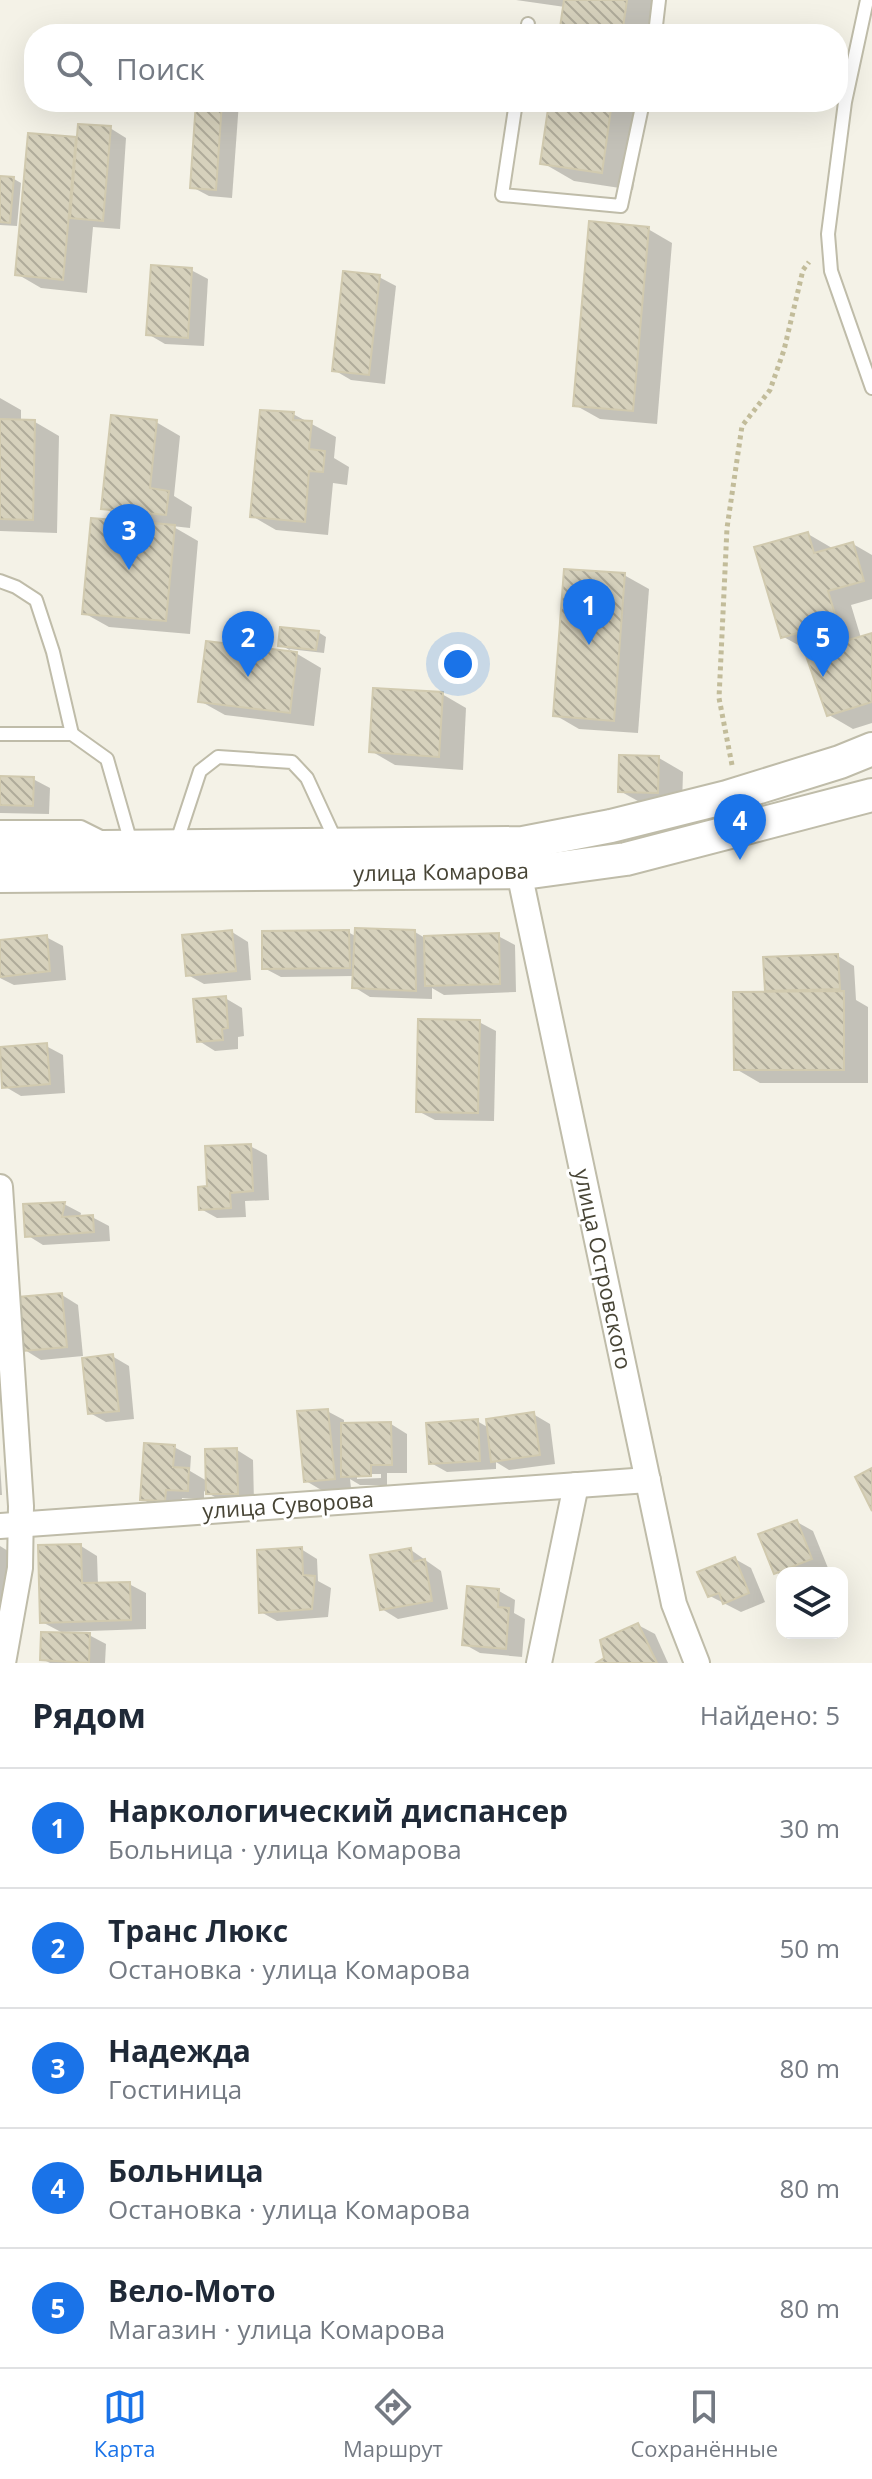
<!DOCTYPE html>
<html lang="ru">
<head>
<meta charset="utf-8">
<style>
	body { margin:0; font-family:"Open Sans",sans-serif; background:#f2f2f3; color:#1f2937 }
	.controls { position:absolute; right:24px; bottom:24px; display:grid; overflow:hidden; border-radius:16px; box-shadow:0 8px 32px #0002 }
	.controls button { width:72px; height:72px; display:grid; place-items:center; padding:0; border:0; border-bottom:2px solid #e0e1e3; background:#fff; color:#1f2937; font:40px sans-serif }
	.you { position:absolute; left:458px; top:664px; width:28px; height:28px; margin:-20px; border:6px solid #fff; border-radius:50%; background:#1a73e8; box-shadow:0 0 0 12px #1a73e833 }
	.badge { display:grid; place-items:center; width:52px; height:52px; border-radius:50%; background:#1a73e8; color:#fff; font-size:26px; font-weight:700 }
	.pin { position:absolute; translate:-50% -66px; filter:drop-shadow(0 2px 4px #0008) }
	.pin::after { content:''; position:absolute; top:42px; width:28px; height:24px; background:inherit; clip-path:polygon(0 0,100% 0,50% 100%) }
	.list { margin:0; padding:0; list-style:none }
	h2 { display:flex; justify-content:space-between; align-items:center; height:104px; margin:0; padding:0 32px; font-size:34px }
	h2 small { font-size:26px; font-weight:400; color:#747a83 }
	.list li { display:grid; grid-template-columns:52px 1fr auto; gap:24px; align-items:center; box-sizing:border-box; height:120px; padding:0 32px; border-top:2px solid #e0e1e3 }
	.list b { display:block; font-size:30px; white-space:nowrap }
	.list p { margin:0; font-size:26px; white-space:nowrap; color:#747a83 }
	.list em { font-size:26px; font-style:normal; color:#747a83 }
	.icon { flex:none; width:44px; height:44px; fill:none; stroke:currentColor; stroke-width:2; stroke-linecap:round; stroke-linejoin:round }
	.map { position:relative; flex:none; width:872px; height:1663px; overflow:hidden }
	.search { position:absolute; background:#fff; box-shadow:0 8px 32px #0002; left:24px; right:24px; top:24px; height:88px; display:flex; align-items:center; gap:20px; box-sizing:border-box; padding:0 28px; border-radius:32px; color:#747a83; font-size:30px }
	.sheet { height:704px; background:#fff }
	nav { display:flex; justify-content:space-around; align-items:center; box-sizing:border-box; height:112px; border-top:2px solid #e0e1e3; background:#fff; font-size:22px; color:#747a83 }
	nav a { display:grid; justify-items:center; gap:4px }
	nav .on { color:#1a73e8 }
	.map>svg:first-child { display:block }
	.shadow { fill:#0003; fill-rule:evenodd }
	.building { fill:url(#building-back-hatch); stroke:#d1caaf; stroke-width:2 }
	.lines { fill:none; stroke-linecap:round; stroke-linejoin:round }
	.service-casing { stroke:#bfbca9; stroke-width:16 }
	.minor-casing { stroke:#bfbca9; stroke-width:28 }
	.tertiary-casing { stroke:#bfbca9; stroke-width:36 }
	.path { stroke:#c2bc9a; stroke-width:5; stroke-dasharray:4 4; stroke-linecap:butt }
	.service { stroke:#fff; stroke-width:12 }
	.minor { stroke:#fff; stroke-width:24 }
	.tertiary { stroke:#fff; stroke-width:32 }
	.labels { text-anchor:middle; stroke-width:6; stroke-linejoin:round; paint-order:stroke }
	.street-label { font-size:22px; fill:#474435; stroke:#fff }
</style>
</head>
<body>
<div class="map">
<svg width="872" height="1663" viewBox="0 0 872 1663">
	<defs>
		<pattern id="building-back-hatch" width="6" height="6" patternUnits="userSpaceOnUse" patternTransform="scale(2)"><rect width="6" height="6" fill="#d6d1bc"/><path d="M-1 5l2 2M0 0l6 6M5-1l2 2" fill="none" stroke="#afab9a"/></pattern>
	</defs>
	<rect width="100%" height="100%" fill="#f4f2e7"/>
	<g class="shadow">
		<polygon points="516,0 661,0 656,34 561,34 565,7"/>
		<polygon points="198,102 239,102 232,198 209,196 192,187"/>
		<polygon points="551,102 646,102 633,190 574,181 543,163"/>
		<polygon points="110,128 126,138 120,229 93,227 87,293 41,288 17,274 75,139 78,141"/>
		<polygon points="0,178 14,179 21,183 17,226 0,225"/>
		<polygon points="648,229 672,243 657,424 600,419 575,405"/>
		<polygon points="191,270 208,279 204,346 165,344 148,334"/>
		<polygon points="379,277 396,286 385,384 351,380 334,370"/>
		<polygon points="0,398 21,410 21,421 35,422 59,436 57,533 0,531"/>
		<polygon points="293,414 336,437 334,458 349,467 347,485 333,483 328,535 276,530 252,516"/>
		<polygon points="156,422 180,436 174,496 192,507 190,528 172,526 198,541 190,634 109,627 84,613 131,524 103,507"/>
		<polygon points="808,534 832,548 853,544 872,555 872,599 851,605 861,638 872,635 872,723 853,729 829,715 836,642 807,650 782,636"/>
		<polygon points="624,575 649,589 638,733 579,729 555,715"/>
		<polygon points="318,632 326,637 324,653 289,649 321,668 314,726 225,715 200,701 296,654 281,645"/>
		<polygon points="442,694 466,708 463,770 395,765 371,751"/>
		<polygon points="659,758 683,772 682,806 645,805 620,791"/>
		<polygon points="0,778 33,779 50,788 49,814 0,813"/>
		<polygon points="232,932 248,942 251,980 204,984 188,975"/>
		<polygon points="348,932 357,937 415,932 425,938 498,936 515,945 516,992 444,995 432,988 432,999 370,997 354,987 354,976 281,977 264,968"/>
		<polygon points="46,937 63,946 66,980 14,985 0,978 0,942"/>
		<polygon points="838,956 854,966 856,1000 868,1007 868,1083 760,1083 736,1069 773,993 767,990"/>
		<polygon points="225,998 242,1008 244,1036 238,1037 238,1049 215,1051 199,1041"/>
		<polygon points="479,1022 496,1031 494,1121 435,1120 418,1111"/>
		<polygon points="46,1046 63,1055 65,1093 21,1096 4,1086"/>
		<polygon points="250,1146 267,1155 269,1200 245,1201 246,1217 217,1218 201,1209 209,1188"/>
		<polygon points="64,1204 81,1213 80,1218 92,1217 109,1226 110,1241 43,1245 27,1235"/>
		<polygon points="62,1295 78,1305 83,1356 41,1360 25,1350"/>
		<polygon points="112,1356 129,1366 134,1419 106,1422 90,1413"/>
		<path d="M327,1411L344,1420V1425L391,1424L407,1434V1473H387V1485H360L350,1479L351,1488L323,1491L306,1481ZM357,1474H381V1478L357,1479Z"/>
		<polygon points="533,1414 550,1424 555,1464 509,1470 496,1462 496,1469 447,1472 431,1463 477,1421 489,1428"/>
		<polygon points="174,1447 191,1456 190,1471 207,1481 237,1450 253,1460 254,1502 224,1502 204,1491 204,1499 182,1498 181,1510 158,1508 142,1499"/>
		<polygon points="0,1464 2,1495 0,1495"/>
		<polygon points="797,1522 813,1531 828,1568 814,1573 782,1573 782,1576 776,1572"/>
		<polygon points="0,1546 8,1551 2,1618 0,1618"/>
		<polygon points="81,1546 97,1556 98,1585 129,1584 146,1593 146,1629 61,1632 42,1622"/>
		<polygon points="301,1549 317,1559 318,1581 331,1588 328,1617 277,1621 261,1612"/>
		<polygon points="411,1550 441,1571 448,1609 398,1619 382,1609"/>
		<polygon points="735,1559 751,1568 765,1602 741,1612 710,1596"/>
		<polygon points="499,1591 515,1600 514,1613 525,1619 522,1657 480,1653 464,1644"/>
		<polygon points="638,1625 655,1634 668,1663 599,1663"/>
		<polygon points="89,1635 106,1644 105,1663 50,1663 42,1659"/>
	</g>
	<g class="building">
		<polygon points="564,0 627,0 622,34 559,34"/>
		<polygon points="196,102 222,102 216,190 190,188"/>
		<polygon points="549,102 612,102 602,173 540,164"/>
		<polygon points="78,124 111,126 103,221 70,218"/>
		<polygon points="28,133 76,137 63,280 15,275"/>
		<polygon points="0,176 14,177 10,223 0,222"/>
		<polygon points="589,221 649,227 633,411 573,406"/>
		<polygon points="151,265 192,268 188,338 146,335"/>
		<polygon points="343,271 380,275 369,375 332,371"/>
		<polygon points="260,410 294,412 293,420 312,421 309,449 325,451 323,472 309,471 305,522 250,517"/>
		<polygon points="111,415 157,420 150,488 169,491 166,515 101,509"/>
		<polygon points="0,419 35,420 33,520 0,519"/>
		<polygon points="91,518 175,525 166,621 82,614"/>
		<polygon points="808,532 814,553 853,542 864,581 828,591 837,621 781,638 754,547"/>
		<polygon points="564,569 625,573 614,721 553,716"/>
		<polygon points="280,627 319,631 316,650 278,646"/>
		<polygon points="872,633 872,702 827,716 805,653"/>
		<polygon points="206,641 297,652 290,713 198,702"/>
		<polygon points="373,688 443,692 439,757 369,752"/>
		<polygon points="619,755 659,756 658,793 618,792"/>
		<polygon points="0,776 34,777 33,806 0,805"/>
		<polygon points="355,928 415,930 416,991 352,988"/>
		<polygon points="232,930 236,971 186,976 182,935"/>
		<polygon points="349,930 350,968 262,969 262,931"/>
		<polygon points="499,933 500,984 425,986 424,936"/>
		<polygon points="47,935 50,971 0,977 0,940"/>
		<polygon points="838,954 840,989 765,991 763,957"/>
		<polygon points="844,991 844,1070 734,1070 733,992"/>
		<polygon points="226,996 228,1028 222,1029 223,1040 197,1042 193,999"/>
		<polygon points="418,1019 480,1020 478,1113 416,1112"/>
		<polygon points="47,1043 50,1084 2,1088 0,1047"/>
		<polygon points="251,1144 253,1191 230,1193 231,1208 199,1210 198,1187 207,1186 205,1146"/>
		<polygon points="65,1202 62,1217 93,1215 94,1232 25,1237 23,1204"/>
		<polygon points="62,1293 67,1347 23,1351 18,1297"/>
		<polygon points="113,1354 119,1411 88,1414 82,1358"/>
		<polygon points="328,1409 335,1479 304,1482 297,1411"/>
		<polygon points="534,1412 540,1455 491,1462 486,1419"/>
		<polygon points="478,1419 480,1461 429,1464 426,1423"/>
		<polygon points="391,1422 392,1465 371,1465 371,1476 341,1477 341,1423"/>
		<polygon points="144,1443 175,1445 173,1467 189,1468 188,1491 166,1490 165,1501 140,1500"/>
		<polygon points="237,1448 238,1494 206,1494 205,1449"/>
		<polygon points="872,1468 872,1511 855,1477"/>
		<polygon points="797,1520 812,1559 774,1574 758,1534"/>
		<polygon points="81,1544 82,1583 130,1582 131,1620 40,1623 38,1545"/>
		<polygon points="302,1547 303,1575 315,1576 312,1609 259,1613 257,1550"/>
		<polygon points="411,1548 413,1562 425,1559 432,1601 380,1610 370,1555"/>
		<polygon points="735,1557 749,1593 723,1604 719,1593 708,1597 697,1572"/>
		<polygon points="467,1586 499,1589 498,1607 509,1608 506,1649 462,1645"/>
		<polygon points="638,1623 657,1663 596,1663 604,1658 600,1640"/>
		<polygon points="41,1632 90,1633 89,1663 40,1660"/>
	</g>
	<g class="lines">
		<g class="service-casing">
			<g id="service">
				<polyline points="867,0 845,102 828,234 831,271 872,388"/>
				<polyline points="527,34 528,24"/>
				<polyline points="655,34 659,0"/>
				<polyline points="516,102 502,195 621,206 643,102"/>
				<polyline points="0,581 16,587 36,600 53,652 72,734"/>
				<polyline points="0,734 72,734 107,759 131,843"/>
				<polyline points="0,827 81,827 103,838"/>
				<polyline points="176,844 200,771 218,757 292,762 307,778 336,841"/>
			</g>
		</g>
		<g class="minor-casing">
			<g id="minor">
				<polyline points="519,872 674,1604 697,1663"/>
				<polyline points="0,1187 21,1506 20,1568 3,1663"/>
				<polyline points="0,1526 648,1480"/>
				<polyline points="539,1663 576,1485"/>
			</g>
		</g>
		<g class="tertiary-casing">
			<g id="tertiary">
				<polyline points="0,848 523,843 611,826 727,797 840,762 872,749"/>
				<polyline points="0,876 531,872 626,859 872,795"/>
			</g>
		</g>
		<polyline class="path" points="732,765 719,698 727,528 742,426 770,390 784,350 803,270 809,262"/>
		<use href="#service" class="service"/>
		<use href="#minor" class="minor"/>
		<use href="#tertiary" class="tertiary"/>
	</g>
	<g class="labels">
		<g class="street-label">
			<text transform="translate(441 872) rotate(-1)" y="8">улица Комарова</text>
			<text transform="translate(603 1269) rotate(78)" y="8">улица Островского</text>
			<text transform="translate(288 1505) rotate(-4)" y="8">улица Суворова</text>
		</g>
	</g>
</svg>
<div class="controls">
<button><svg class="icon" aria-label="layers" viewBox="0 0 24 24"><path d="M12 4l9 5-9 5-9-5zM3 14l9 5 9-5"/></svg></button>
</div>
<div class="you"></div>
<div class="pin badge" style="left:589px;top:645px">1</div>
<div class="pin badge" style="left:248px;top:677px">2</div>
<div class="pin badge" style="left:129px;top:570px">3</div>
<div class="pin badge" style="left:740px;top:860px">4</div>
<div class="pin badge" style="left:823px;top:677px">5</div>
<div class="search"><svg class="icon" aria-label="search" viewBox="0 0 24 24"><circle cx="10" cy="10" r="6"/><path d="M15 15l6 6"/></svg>Поиск</div>
</div>
<section class="sheet">
<h2>Рядом<small>Найдено: 5</small></h2>
<ul class="list">
<li><span class="badge">1</span><div><b>Наркологический диспансер</b><p>Больница · улица Комарова</p></div><em>30 m</em></li>
<li><span class="badge">2</span><div><b>Транс Люкс</b><p>Остановка · улица Комарова</p></div><em>50 m</em></li>
<li><span class="badge">3</span><div><b>Надежда</b><p>Гостиница</p></div><em>80 m</em></li>
<li><span class="badge">4</span><div><b>Больница</b><p>Остановка · улица Комарова</p></div><em>80 m</em></li>
<li><span class="badge">5</span><div><b>Вело-Мото</b><p>Магазин · улица Комарова</p></div><em>80 m</em></li>
</ul>
</section>
<nav>
<a class="on"><svg class="icon" aria-label="map" viewBox="0 0 24 24"><path d="M3 6l6-2 6 2 6-2v14l-6 2-6-2-6 2zM9 4v14M15 6v14"/></svg>Карта</a>
<a><svg class="icon" aria-label="directions" viewBox="0 0 24 24"><path d="M12 3l9 9-9 9-9-9zM9 14v-3h6M13 9l2 2-2 2"/></svg>Маршрут</a>
<a><svg class="icon" aria-label="saved" viewBox="0 0 24 24"><path d="M7 4h10v16l-5-4-5 4z"/></svg>Сохранённые</a>
</nav>
</body>
</html>
